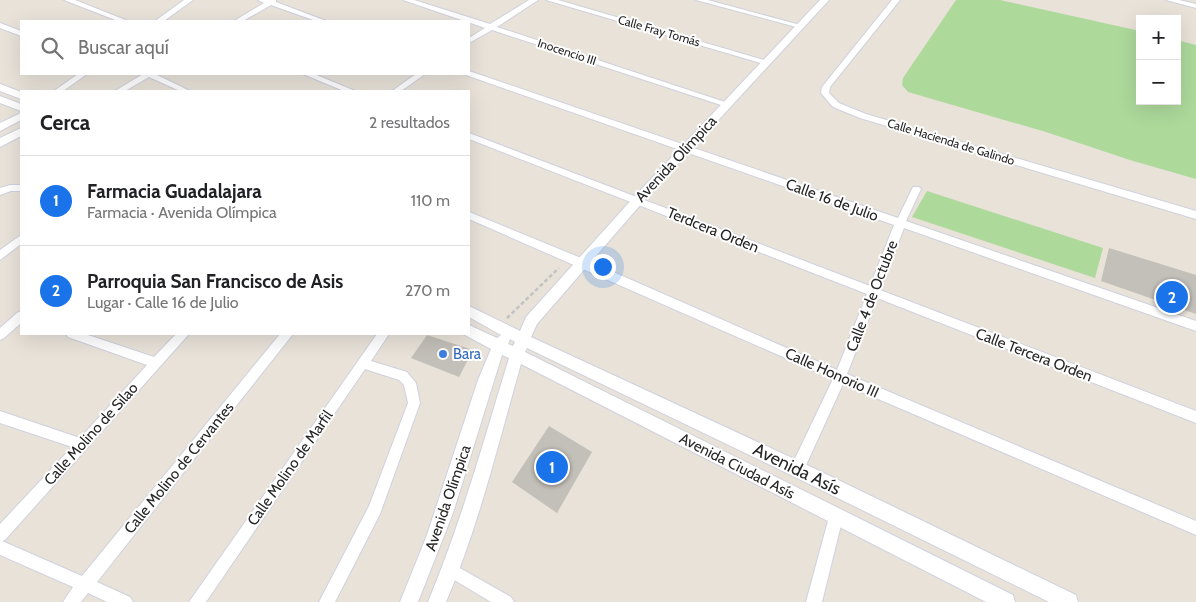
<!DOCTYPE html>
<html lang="es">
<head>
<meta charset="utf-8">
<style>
	body { margin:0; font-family:Cabin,sans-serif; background:#f2f2f2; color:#202124 }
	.controls { position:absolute; right:15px; top:15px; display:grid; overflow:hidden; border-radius:0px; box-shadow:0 5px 20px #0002 }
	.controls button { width:45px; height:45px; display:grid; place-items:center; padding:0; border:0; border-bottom:1px solid #e0e0e0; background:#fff; color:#202124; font:25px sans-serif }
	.you { position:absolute; left:602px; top:266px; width:18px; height:18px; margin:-12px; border:4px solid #fff; border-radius:50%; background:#1a73e8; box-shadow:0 0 0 8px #1a73e833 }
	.badge { display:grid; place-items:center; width:32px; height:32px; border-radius:50%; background:#1a73e8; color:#fff; font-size:16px; font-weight:700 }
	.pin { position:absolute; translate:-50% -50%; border:2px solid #fff; box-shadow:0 1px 5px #0006 }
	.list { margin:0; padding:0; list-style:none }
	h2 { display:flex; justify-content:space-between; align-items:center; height:65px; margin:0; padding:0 20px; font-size:21px }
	h2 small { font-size:16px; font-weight:400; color:#757577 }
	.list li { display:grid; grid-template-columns:32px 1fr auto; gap:15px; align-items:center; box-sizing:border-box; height:90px; padding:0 20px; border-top:1px solid #e0e0e0 }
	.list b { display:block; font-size:19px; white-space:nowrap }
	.list p { margin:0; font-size:16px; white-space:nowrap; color:#757577 }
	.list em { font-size:16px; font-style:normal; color:#757577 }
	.icon { flex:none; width:28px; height:28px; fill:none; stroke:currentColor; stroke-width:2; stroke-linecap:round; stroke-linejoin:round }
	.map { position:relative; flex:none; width:1196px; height:602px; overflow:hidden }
	.search { position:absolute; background:#fff; box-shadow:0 5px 20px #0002; left:20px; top:20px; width:450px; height:55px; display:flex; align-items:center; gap:12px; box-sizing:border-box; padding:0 18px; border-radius:0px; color:#757577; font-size:19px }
	.panel { position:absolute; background:#fff; box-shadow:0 5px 20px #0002; left:20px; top:90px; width:450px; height:245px; border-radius:0px }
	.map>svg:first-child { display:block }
	.green { fill:#add99b }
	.building { fill:#c3bfb9 }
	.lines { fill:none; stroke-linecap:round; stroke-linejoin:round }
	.minor-casing { stroke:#cfd1de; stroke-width:2 }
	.tertiary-casing { stroke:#cfd1de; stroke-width:2 }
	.path { stroke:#c2c2c2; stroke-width:2.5; stroke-dasharray:4 2.5; stroke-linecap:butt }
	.minor { fill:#fff; fill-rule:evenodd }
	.tertiary { fill:#fff; fill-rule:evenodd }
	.shop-dot { fill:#3f7fe0; stroke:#fff; stroke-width:2 }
	.labels { text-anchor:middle; stroke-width:4; stroke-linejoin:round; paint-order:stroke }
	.far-street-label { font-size:12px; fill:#262626; stroke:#fff }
	.street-label { font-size:15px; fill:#262626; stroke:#fff }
	.shop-label { font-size:15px; fill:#366cbe; stroke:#fff; text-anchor:start }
	.near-street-label { font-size:18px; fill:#262626; stroke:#fff }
</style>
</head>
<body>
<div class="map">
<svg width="1196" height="602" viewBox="0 0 1196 602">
	<rect width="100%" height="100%" fill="#e8e2d9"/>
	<g class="green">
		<polygon points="956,0 1000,0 1140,31 1140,101 1177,101 1177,40 1196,45 1196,179 1130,160 1046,132 908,92 902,85 903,78"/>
		<polygon points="927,191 1103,248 1095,278 912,217"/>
	</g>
	<g class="building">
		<polygon points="1109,248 1196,275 1196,314 1101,281"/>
		<polygon points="427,335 473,350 459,377 411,358"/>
		<polygon points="549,426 592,452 557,513 512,482"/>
	</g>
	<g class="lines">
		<g class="minor-casing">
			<g id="minor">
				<polygon points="64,0 75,0 128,21 118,21"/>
				<polygon points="184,0 193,0 164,21 155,21"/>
				<polygon points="258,0 276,0 276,2 326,21 316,21 271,5 243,21 234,21 264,3"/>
				<polygon points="403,0 414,0 490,24 529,0 538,0 497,27 731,104 727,107 724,106 492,30 469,43 469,38 485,28"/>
				<polygon points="546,0 558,0 771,62 764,64"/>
				<polygon points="696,0 708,0 804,26 800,28"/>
				<polygon points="892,0 900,0 830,87 829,93 839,103 866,114 1196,211 1196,219 860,118 833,107 821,93 822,87"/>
				<polygon points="1166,0 1179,0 1196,4 1196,8"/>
				<polygon points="0,23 21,31 21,36 0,28"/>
				<polygon points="469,71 898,218 913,187 919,187 921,189 906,221 1196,321 1196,331 904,228 880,290 1196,411 1196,423 877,298 847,374 1196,521 1196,535 843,384 802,474 797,475 792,474 790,469 833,379 469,219 469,212 586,260 837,370 867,294 469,139 469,133 870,286 894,225 466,75 469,74"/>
				<polygon points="78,74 87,74 63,91 54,91"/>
				<polygon points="143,74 155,74 190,91 180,91 149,77 125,91 115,91"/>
				<polygon points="303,74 314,74 355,91 344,91"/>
				<polygon points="416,74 425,74 401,91 392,91"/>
				<polygon points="10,185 21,185 21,191 11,191 0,195 0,188"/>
				<polygon points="21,235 21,244 0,260 0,250"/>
				<polygon points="21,311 21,323 4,338 0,340 0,328 17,313"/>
				<polygon points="66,334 85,334 154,357 176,334 189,334 5,540 2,541 82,576 280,334 293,334 97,582 130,597 133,602 107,602 88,593 81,602 63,602 73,587 0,555 0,524 72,447 0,423 0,411 80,438 147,365 68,337"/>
				<polygon points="377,334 389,334 371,361 407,372 416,383 420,403 380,514 335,602 319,602 369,506 408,403 404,385 399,380 365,369 206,602 189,602"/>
				<polygon points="836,510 841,512 843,517 822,602 806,602 829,517 831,512"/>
				<polygon points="451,563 511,597 514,602 491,602 446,575 444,570 446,565"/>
			</g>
		</g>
		<g class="tertiary-casing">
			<g id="tertiary">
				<path d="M820,0H829L642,203L537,324L531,337L803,463L1076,595L1078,602H1049L791,475L527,348L525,352L1013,595L1015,602H986L521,364C498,444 479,526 446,602H428C461,523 484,440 509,358L502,355L453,513L418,602H400L427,535L478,380L491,349L463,334H469V325L497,338L501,335L469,317V306L520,331L526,317L634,197ZM510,339L515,342L513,346L508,344Z"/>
				<polygon points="0,84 21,92 21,99 0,91"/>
				<polygon points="0,96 21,104 21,111 0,103"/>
				<polygon points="21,113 21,120 0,131 0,123"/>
				<polygon points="21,128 21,136 0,147 0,138"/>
			</g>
		</g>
		<polyline class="path" points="507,318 559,268"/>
		<use href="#minor" class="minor"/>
		<use href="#tertiary" class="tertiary"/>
	</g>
	<circle class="shop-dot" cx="443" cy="354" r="5"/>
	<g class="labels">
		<g class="far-street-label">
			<text transform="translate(659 31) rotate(16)" y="4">Calle Fray Tomás</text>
			<text transform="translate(567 52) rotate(18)" y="4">Inocencio III</text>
			<text transform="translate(951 142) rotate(17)" y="4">Calle Hacienda de Galindo</text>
		</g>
		<g class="street-label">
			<text transform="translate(676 159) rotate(-47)" y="5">Avenida Olímpica</text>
			<text transform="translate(832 200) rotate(20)" y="5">Calle 16 de Julio</text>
			<text transform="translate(713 230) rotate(22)" y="5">Terdcera Orden</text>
			<text transform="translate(872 296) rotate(-69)" y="5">Calle 4 de Octubre</text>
			<text transform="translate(1034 355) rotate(21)" y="5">Calle Tercera Orden</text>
			<text transform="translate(832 373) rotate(24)" y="5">Calle Honorio III</text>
			<text transform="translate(91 434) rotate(-48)" y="5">Calle Molino de Silao</text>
			<text transform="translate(737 466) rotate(27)" y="5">Avenida Ciudad Asís</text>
			<text transform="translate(179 468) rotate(-51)" y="5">Calle Molino de Cervantes</text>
			<text transform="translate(290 468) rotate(-55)" y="5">Calle Molino de Marfil</text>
			<text transform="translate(448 498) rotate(-71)" y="5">Avenida Olímpica</text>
		</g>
		<g class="shop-label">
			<text x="453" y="359">Bara</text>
		</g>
		<g class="near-street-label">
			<text transform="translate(797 469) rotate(26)" y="6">Avenida Asís</text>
		</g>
	</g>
</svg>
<div class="controls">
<button>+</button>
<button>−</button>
</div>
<div class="you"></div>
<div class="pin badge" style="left:552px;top:467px">1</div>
<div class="pin badge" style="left:1172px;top:297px">2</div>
<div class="search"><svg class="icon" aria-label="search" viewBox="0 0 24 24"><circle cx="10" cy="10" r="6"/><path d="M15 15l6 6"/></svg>Buscar aquí</div>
<section class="panel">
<h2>Cerca<small>2 resultados</small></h2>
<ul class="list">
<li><span class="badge">1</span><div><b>Farmacia Guadalajara</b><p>Farmacia · Avenida Olímpica</p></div><em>110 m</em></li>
<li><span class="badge">2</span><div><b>Parroquia San Francisco de Asis</b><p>Lugar · Calle 16 de Julio</p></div><em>270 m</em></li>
</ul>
</section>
</div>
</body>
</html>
